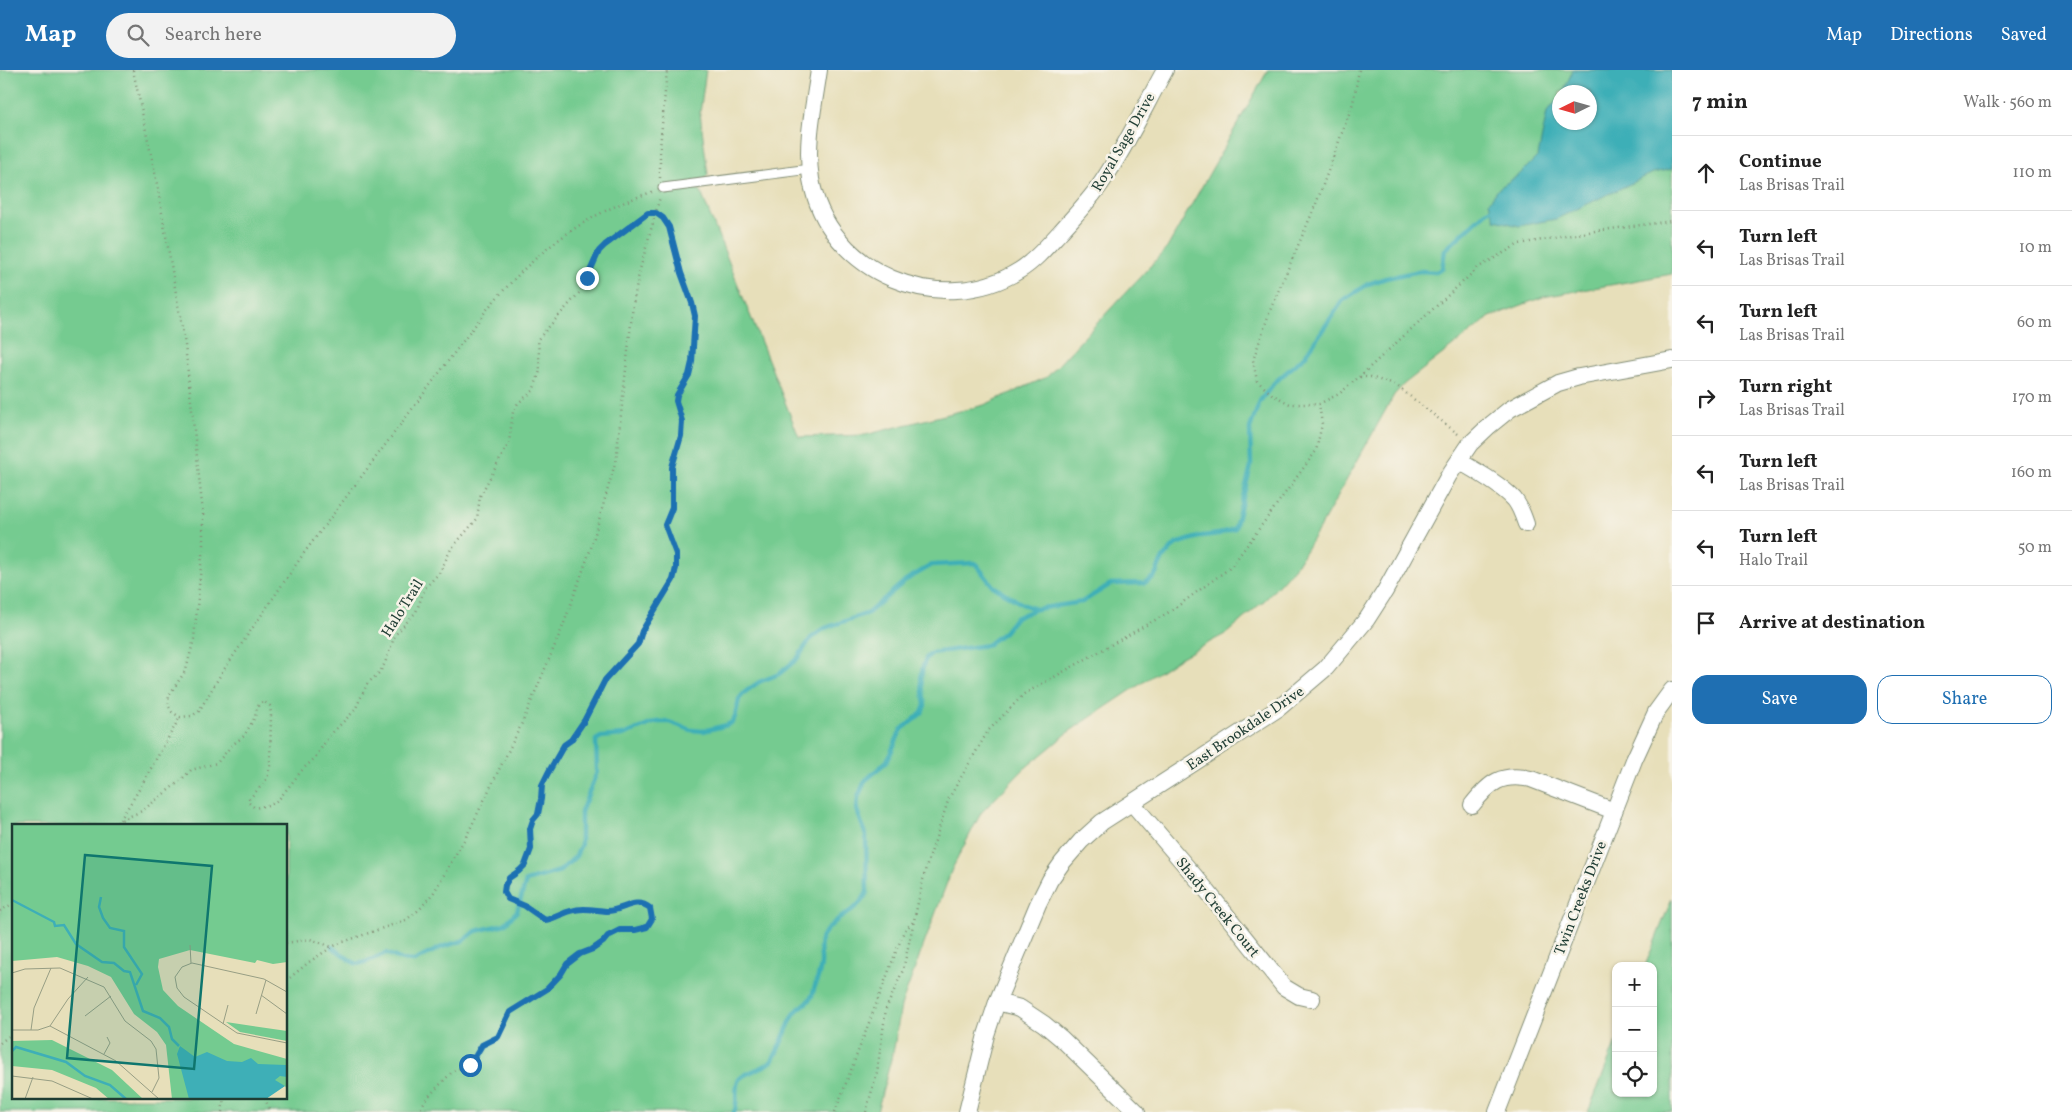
<!DOCTYPE html>
<html lang="en">
<head>
<meta charset="utf-8">
<style>
	body { margin:0; font-family:Vollkorn,serif; background:#f2f2f2; color:#222 }
	.controls { position:absolute; right:15px; bottom:15px; display:grid; overflow:hidden; border-radius:10px; box-shadow:0 1px 4px #0004 }
	.controls button { width:45px; height:45px; display:grid; place-items:center; padding:0; border:0; border-bottom:1px solid #e0e0e0; background:#fff; color:#222; font:25px sans-serif }
	.compass { position:absolute; left:1552px; top:15px; width:45px; height:45px; border-radius:50%; background:#fff; box-shadow:0 1px 4px #0004; rotate:265deg }
	.stop { position:absolute; width:15px; height:15px; margin:-11px; border:4px solid #1f6fb2; border-radius:50%; background:#fff }
	.stop.end { background:#1f6fb2; border-color:#fff; box-shadow:0 1px 5px #0008 }
	.list { margin:0; padding:0; list-style:none }
	h2 { display:flex; justify-content:space-between; align-items:center; height:65px; margin:0; padding:0 20px; font-size:21px }
	h2 small { font-size:16px; font-weight:400; color:#767676 }
	.list li { display:grid; grid-template-columns:32px 1fr auto; gap:15px; align-items:center; box-sizing:border-box; height:75px; padding:0 20px; border-top:1px solid #e0e0e0 }
	.list b { display:block; font-size:19px; white-space:nowrap }
	.list p { margin:0; font-size:16px; white-space:nowrap; color:#767676 }
	.list em { font-size:16px; font-style:normal; color:#767676 }
	.actions { display:flex; gap:10px; padding:15px 20px }
	.actions a { flex:1; padding:11px 0; border:1px solid #1f6fb2; border-radius:15px; text-align:center; font-size:18px; color:#1f6fb2 }
	.actions .main { background:#1f6fb2; color:#fff }
	.icon { flex:none; width:28px; height:28px; fill:none; stroke:currentColor; stroke-width:2; stroke-linecap:round; stroke-linejoin:round }
	.map { position:relative; flex:none; width:1672px; height:1042px; overflow:hidden }
	header { display:flex; align-items:center; gap:30px; box-sizing:border-box; height:70px; padding:0 25px; background:#1f6fb2; color:#fff }
	header strong { font-size:24px }
	nav { display:flex; gap:28px; margin-inline-start:auto; font-size:18px }
	.search { width:350px; height:45px; background:#f2f2f2; display:flex; align-items:center; gap:12px; box-sizing:border-box; padding:0 18px; border-radius:28px; color:#767676; font-size:19px }
	main { display:flex }
	aside { flex:1; background:#fff }
	.map>svg:first-child { display:block }
	.green { fill:#74cb90; stroke:#4a8462; fill-rule:evenodd }
	.water { fill:#3eafb7; stroke:#2e7676 }
	.lines { fill:none; stroke-linecap:round; stroke-linejoin:round }
	.stream { stroke:#3eafb7; stroke-width:4.5 }
	.lane-casing { stroke:#838e77; stroke-width:11 }
	.street-casing { stroke:#838e77; stroke-width:18 }
	.path { stroke:#838e77; stroke-width:2.5; stroke-dasharray:1 4; stroke-linecap:butt }
	.lane { stroke:#fff; stroke-width:9 }
	.street { stroke:#fff; stroke-width:16 }
	.route { stroke:#1f6fb2; stroke-width:6 }
	.labels { text-anchor:middle; stroke-width:5; stroke-linejoin:round; paint-order:stroke }
	.street-label { font-size:15px; fill:#1f3d34; stroke:#f7f3e8 }
	.inset-river { fill:none; stroke:#3eafb7; stroke-width:2.5 }
	.inset-road { fill:none; stroke:#979e84; stroke-width:1 }
	.view { fill:#0f766e; fill-opacity:0.15; stroke:#0f766e; stroke-width:2.5 }
	.inset-edge { fill:none; stroke:#1f3d34; stroke-width:2.5 }
</style>
</head>
<body>
<header>
<strong>Map</strong>
<div class="search"><svg class="icon" aria-label="search" viewBox="0 0 24 24"><circle cx="10" cy="10" r="6"/><path d="M15 15l6 6"/></svg>Search here</div>
<nav><a>Map</a><a>Directions</a><a>Saved</a></nav>
</header>
<main>
<div class="map">
<svg width="1672" height="1042" viewBox="0 0 1672 1042">
	<rect width="100%" height="100%" fill="#f7f3e8"/>
	<filter id="ink" filterUnits="userSpaceOnUse"><feTurbulence type="fractalNoise" baseFrequency=".02" numOctaves="2"/><feDisplacementMap in="SourceGraphic" scale="10" xChannelSelector="R" yChannelSelector="G"/><feConvolveMatrix kernelMatrix="1 2 1 2 8 2 1 2 1" color-interpolation-filters="sRGB"/></filter>
	<filter id="wash" filterUnits="userSpaceOnUse"><feTurbulence type="fractalNoise" baseFrequency=".0096" numOctaves="4" result="noise"/><feDisplacementMap in="SourceGraphic" scale="20" xChannelSelector="R" yChannelSelector="G"/><feGaussianBlur stdDeviation="1.12" result="paint"/><feColorMatrix in="noise" values="0 0 0 0 0 0 0 0 0 0 0 0 0 0 0 0 0 1.4 0 .05"/><feComposite in="paint" operator="in"/></filter>
	<g filter="url(#wash)">
		<rect width="100%" height="100%" fill="#e7dfba"/>
		<g class="green">
			<path d="M0,0H706L700,43L708,105L694,119L700,120L799,367L865,365L984,335L1047,307L1167,178L1268,0H1672V204L1543,227L1490,247L1404,314L1394,325L1322,454L1295,497L1266,529L1227,563L1178,589L1070,661L1024,699L981,743L952,799L901,936L894,978L877,1042H0ZM1560,22H1590V52H1560ZM14,756H286V1028H14Z"/>
			<polygon points="1672,828 1672,1042 1588,1042 1616,972 1616,1023 1653,1023 1653,896 1645,896"/>
		</g>
		<polygon class="water" points="1573,0 1672,0 1672,99 1653,103 1556,149 1519,156 1495,150 1489,132 1499,118 1520,104 1538,86 1547,42 1559,28 1560,52 1590,52 1590,22 1563,22"/>
		<g class="lines">
			<g class="stream">
				<path d="M332,877C362,897 350,899 386,883L402,890L414,891L442,877L462,871L476,861L505,854L517,841L526,811L560,801L576,786L581,774V742L597,702L596,670L601,667L623,665L656,652H669L691,660L703,661L727,655L732,652L735,647L739,629L745,622L759,612L779,604L797,589L811,568L825,558L868,543L906,510L932,495L975,493L993,516L1022,534L1035,539"/>
				<path d="M734,1042C739,1032 734,1020 738,1011C741,1003 764,999 772,991C781,976 786,958 795,943C800,935 810,934 813,923C815,914 820,904 821,894C822,885 818,876 822,867C832,847 858,843 867,822L866,766L857,740L858,727L865,711L887,691L901,660L922,643L925,635L921,608L923,596L926,588L932,583L987,575L1004,562L1015,548L1036,539L1082,532L1111,514L1144,513L1154,507L1163,488L1176,474L1202,466L1219,464L1235,458L1251,396L1250,358L1260,331L1274,313L1305,286L1343,230L1368,214L1386,208L1420,201L1436,202L1442,199L1445,180L1486,142L1496,137"/>
			</g>
		</g>
	</g>
	<g filter="url(#ink)">
		<g class="lines">
			<g class="lane-casing">
				<polyline id="lane" points="663,118 810,99"/>
			</g>
			<g class="street-casing">
				<g id="street">
					<path d="M819,0C814,36 805,73 811,109C827,203 941,250 1020,200C1036,190 1048,175 1061,161C1076,144 1092,128 1104,109C1127,74 1145,36 1165,0"/>
					<path d="M1459,391C1476,401 1500,414 1514,429C1520,436 1523,445 1526,454"/>
					<polyline points="1132,733 1204,817 1284,917 1299,926 1312,929"/>
					<path d="M1472,735C1490,712 1501,703 1531,709L1614,741"/>
					<polyline points="997,932 1020,938 1044,954 1062,969 1137,1042"/>
					<polyline points="967,1042 986,965 997,932 1038,834 1050,810 1062,793 1081,771 1102,752 1279,638 1326,598 1367,549 1385,521 1449,405 1470,374 1489,356 1510,339 1558,313 1579,307 1672,290"/>
					<polyline points="1497,1042 1634,690 1656,642 1672,620"/>
				</g>
			</g>
			<g class="path">
				<path d="M133,0L155,103L185,275L203,444V475L194,569L186,600L169,625L168,635L172,642L180,647L192,646L199,641L221,604L304,483L488,238C536,182 581,145 652,122"/>
				<polyline points="1359,0 1353,33 1316,134 1271,238 1253,290 1257,311 1273,325 1290,334 1319,334 1339,324 1359,307 1371,307 1397,316 1458,364"/>
				<polyline points="660,108 660,78 667,0"/>
				<polyline points="1359,307 1479,197 1519,174 1595,161 1672,151"/>
				<polyline points="120,750 137,723 180,647"/>
				<polyline points="114,756 119,751 142,741 180,711 191,700 217,693 232,675 244,666 255,647 257,637 263,631 270,636 271,644 270,696 268,705 265,712 249,729 249,733 255,738 272,734 279,729 303,699 315,688 329,666 355,640 367,614 380,602 385,593 395,565 416,542 425,518 440,502 451,479 477,449 480,426 509,373 513,342 518,333 533,321 540,301 538,269 580,222 599,181 605,175 634,155 641,148 649,143 656,143"/>
				<polyline points="0,841 14,833"/>
				<polyline points="286,873 310,869 332,877"/>
				<polyline points="286,911 309,892 332,877 343,872 406,850 420,839 434,822 467,765 523,651 563,556 591,478 616,390 633,235 639,203 660,127"/>
				<polyline points="0,973 14,962"/>
				<polyline points="265,1028 270,1042"/>
				<polyline points="222,1042 224,1028"/>
				<path d="M418,1042L427,1028L453,1001L470,995L482,975L498,967L510,942L547,919L561,904L567,894L580,884L603,872L608,866L620,860H635L647,857L652,849L650,838C635,826 622,842 606,841C593,840 583,837 571,841C562,843 554,849 545,850L525,835L508,829L504,822L505,815L509,807L519,801L525,795L531,779L530,759L533,750L538,744L542,715L548,703L564,675L571,670L584,651L605,610L638,574L642,561L673,510L677,498L676,484L665,455L672,438V397L681,366L682,351L676,331L677,325L689,305L692,292L695,245L693,233L681,203L669,157L663,148L656,143"/>
				<polyline points="835,1042 904,861 913,852"/>
				<polyline points="866,1042 877,1002 886,939 903,900 925,801 949,728 988,661 1024,624 1171,541 1231,497 1316,381 1322,354 1319,334"/>
			</g>
			<use href="#lane" class="lane"/>
			<use href="#street" class="street"/>
		</g>
	</g>
	<g class="lines" filter="url(#ink)">
		<path class="route" d="M470,995L482,975L498,967L510,942L547,919L561,904L567,894L580,884L593,879L603,872L608,866L620,860H635L647,857L652,849L650,838C635,826 622,842 606,841C593,840 583,837 571,841C562,843 554,849 545,850L525,836L508,829L504,822L505,815L509,808L519,801L525,795L531,779L530,759L533,750L538,744L541,729L542,715L548,703L564,675L571,670L584,651L605,610L638,574L642,561L673,510L676,498V484L665,455L672,438V397L681,366L682,351L676,331L677,325L689,305L692,292L695,246L692,233L681,203L669,157L663,148L656,143H648L605,175L599,181L587,208"/>
	</g>
	<g class="labels">
		<g class="street-label">
			<text transform="translate(1123 72) rotate(-60)" y="5">Royal Sage Drive</text>
			<text transform="translate(402 538) rotate(-58)" y="5">Halo Trail</text>
			<text transform="translate(1245 658) rotate(-34)" y="5">East Brookdale Drive</text>
			<text transform="translate(1580 828) rotate(-69)" y="5">Twin Creeks Drive</text>
			<text transform="translate(1218 837) rotate(51)" y="5">Shady Creek Court</text>
		</g>
	</g>
	<g transform="translate(12 754)">
		<rect width="275" height="275" fill="#e7dfba"/>
		<path d="M0,0H275V138L261,140L245,136L243,139L178,126L147,135L146,143L151,166L166,182L222,220L275,235V265L273,262L263,267L254,275H160L154,221L145,208L122,190L99,153L76,142L45,133L0,137ZM214,198L275,207V217L228,208ZM40,216L100,246L131,275H97L84,264L40,246L0,242V217Z" fill="#74cb90"/>
		<path d="M168,222L183,233L195,228L215,237L230,238L239,234L246,240L274,241L275,253L268,252L263,256L273,262L254,275H177L165,230Z" fill="#3eafb7"/>
		<path class="inset-river" d="M89,73L87,83L91,94L98,104L112,107V123L130,150L124,161M0,76L42,98L43,102L52,101L64,120L90,138L102,139L112,147L118,148L131,187L148,194L157,203L160,215L167,222M0,227L4,223L54,238L73,252L98,261L114,275"/>
		<path class="inset-road" d="M178,121L179,139M0,149L13,145L48,144L92,163L113,197L139,217L144,225L147,254L140,268M275,168L252,155L180,139L170,143L163,153L165,164L172,173L225,209L275,219M249,171L275,190M244,190L254,156M73,192L99,172M211,200L216,181M38,202L104,237L147,275M0,206H26L38,202L56,175L76,153M19,206L22,184L39,144M92,230L98,219L95,213M0,252L40,257L81,275M13,275L21,253"/>
		<path class="view" d="M73,31L200,42L182,245L55,234Z"/>
		<rect width="275" height="275" class="inset-edge"/>
	</g>
</svg>
<div class="controls">
<button>+</button>
<button>−</button>
<button><svg class="icon" aria-label="locate" viewBox="0 0 24 24"><circle cx="12" cy="12" r="6"/><path d="M12 2v4M12 18v4M2 12h4M18 12h4"/></svg></button>
</div>
<svg class="compass" viewBox="-18 -18 36 36"><path d="M0-13l5 13h-10z" fill="#e53935"/><path d="M0 13l5-13h-10z" fill="#767676"/></svg>
<div class="stop" style="left:470px;top:995px"></div>
<div class="stop end" style="left:587px;top:208px"></div>
</div>
<aside>
<h2>7 min<small>Walk · 560 m</small></h2>
<ul class="list">
<li><svg class="icon" aria-label="ahead" viewBox="0 0 24 24"><path d="M12 20V5M6 11l6-6 6 6"/></svg><div><b>Continue</b><p>Las Brisas Trail</p></div><em>110 m</em></li>
<li><svg class="icon" aria-label="left" viewBox="0 0 24 24"><path d="M17 20v-9H6M10 6l-5 5 5 5"/></svg><div><b>Turn left</b><p>Las Brisas Trail</p></div><em>10 m</em></li>
<li><svg class="icon" aria-label="left" viewBox="0 0 24 24"><path d="M17 20v-9H6M10 6l-5 5 5 5"/></svg><div><b>Turn left</b><p>Las Brisas Trail</p></div><em>60 m</em></li>
<li><svg class="icon" aria-label="right" viewBox="0 0 24 24"><path d="M7 20v-9h11M14 6l5 5-5 5"/></svg><div><b>Turn right</b><p>Las Brisas Trail</p></div><em>170 m</em></li>
<li><svg class="icon" aria-label="left" viewBox="0 0 24 24"><path d="M17 20v-9H6M10 6l-5 5 5 5"/></svg><div><b>Turn left</b><p>Las Brisas Trail</p></div><em>160 m</em></li>
<li><svg class="icon" aria-label="left" viewBox="0 0 24 24"><path d="M17 20v-9H6M10 6l-5 5 5 5"/></svg><div><b>Turn left</b><p>Halo Trail</p></div><em>50 m</em></li>
<li><svg class="icon" aria-label="arrive" viewBox="0 0 24 24"><path d="M6 21V4h12l-3 4 3 4H6"/></svg><div><b>Arrive at destination</b></div></li>
</ul>
<div class="actions"><a class="main">Save</a><a>Share</a></div>
</aside>
</main>
</body>
</html>
